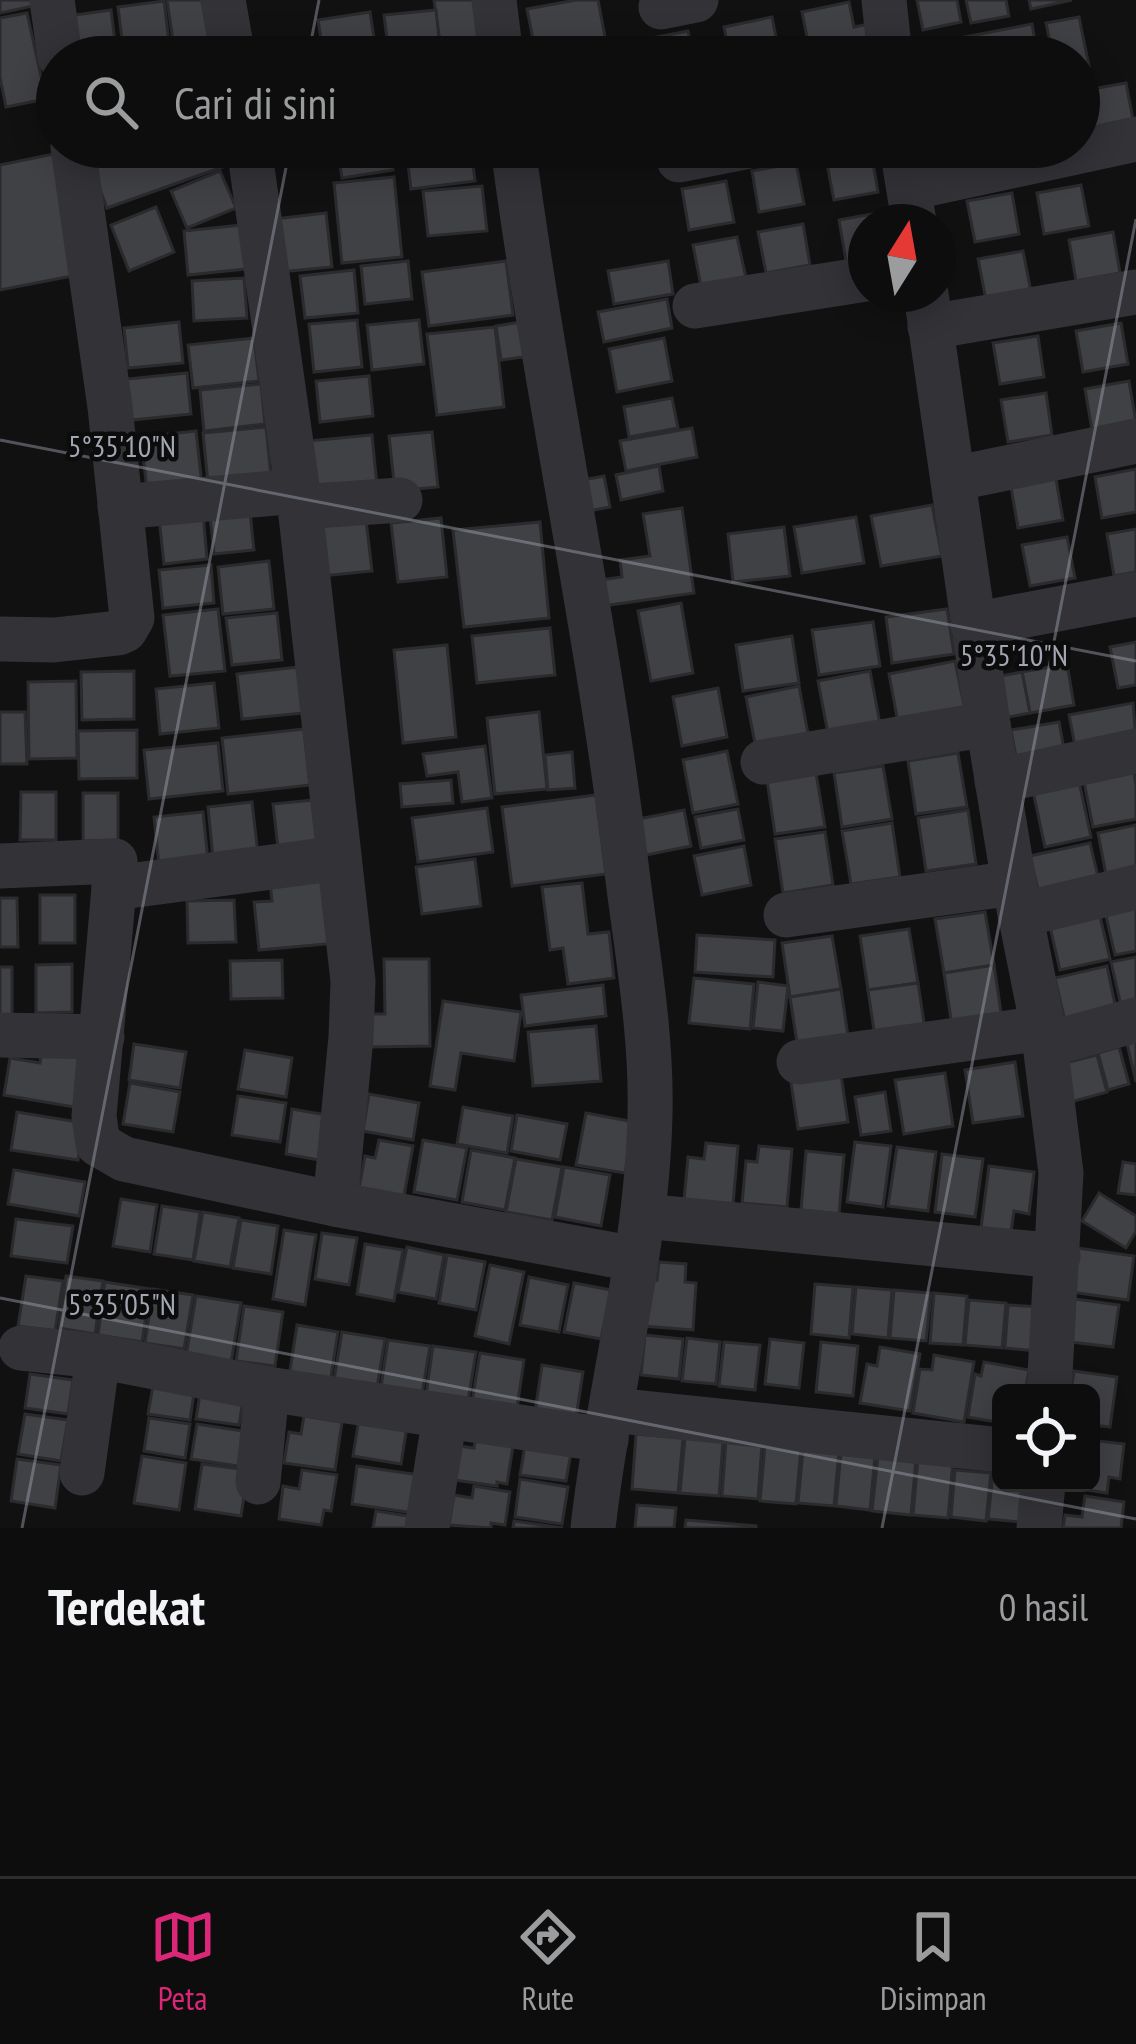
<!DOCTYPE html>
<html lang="id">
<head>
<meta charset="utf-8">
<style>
	body { margin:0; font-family:"PT Sans Narrow",sans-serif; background:#1b1b1c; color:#f1f3f6 }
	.controls { position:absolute; right:36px; bottom:36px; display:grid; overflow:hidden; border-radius:18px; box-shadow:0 6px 30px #0003 }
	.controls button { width:108px; height:108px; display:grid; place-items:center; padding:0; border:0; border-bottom:3px solid #2d2d2e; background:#0d0d0e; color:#f1f3f6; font:60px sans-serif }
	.compass { position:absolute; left:848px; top:204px; width:108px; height:108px; border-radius:50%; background:#0d0d0e; box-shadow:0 6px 30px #0003; rotate:11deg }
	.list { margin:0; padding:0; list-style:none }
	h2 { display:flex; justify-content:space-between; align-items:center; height:156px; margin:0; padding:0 48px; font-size:51px }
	h2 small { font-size:39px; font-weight:400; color:#9a9c9e }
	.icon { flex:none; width:66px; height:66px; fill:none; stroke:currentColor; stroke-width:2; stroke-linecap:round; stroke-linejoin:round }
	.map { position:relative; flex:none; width:1136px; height:1528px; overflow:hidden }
	.search { position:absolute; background:#0d0d0e; box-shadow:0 6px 30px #0003; left:36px; right:36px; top:36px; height:132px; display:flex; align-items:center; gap:30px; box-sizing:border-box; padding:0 42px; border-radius:66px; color:#9a9c9e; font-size:45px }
	.sheet { height:348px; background:#0d0d0e }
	nav { display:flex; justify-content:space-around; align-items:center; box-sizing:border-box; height:168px; border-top:3px solid #2d2d2e; background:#0d0d0e; font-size:33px; color:#9a9c9e }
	nav a { display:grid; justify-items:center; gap:6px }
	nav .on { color:#db2777 }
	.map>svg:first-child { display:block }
	.building { fill:#404145; stroke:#2b2b2e; stroke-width:3 }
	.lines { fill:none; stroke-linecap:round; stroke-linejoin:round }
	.minor { stroke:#323237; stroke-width:45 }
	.ticks { fill:none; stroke:#a2a7b2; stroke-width:3; stroke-opacity:0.45 }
	.ticks-label { font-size:30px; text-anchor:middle; fill:#a2a7b2; stroke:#0c0c0d; stroke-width:9; stroke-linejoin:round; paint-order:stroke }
</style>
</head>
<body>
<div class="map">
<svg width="1136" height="1528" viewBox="0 0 1136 1528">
	<rect width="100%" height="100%" fill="#111112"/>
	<g class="building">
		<polygon points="0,0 46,0 47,3 0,13"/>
		<polygon points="167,0 207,0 213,42 174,47"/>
		<polygon points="434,0 478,0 486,57 442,57"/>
		<polygon points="576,0 598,0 606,42 536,55 527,9"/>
		<polygon points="917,0 957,0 961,22 923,30"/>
		<polygon points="966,0 1006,0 1009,16 971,23"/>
		<polygon points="1029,0 1072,0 1031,9"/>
		<polygon points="164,1 170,50 124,56 118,7"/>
		<polygon points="849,2 854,27 873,23 878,47 827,57 811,57 802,12"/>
		<polygon points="111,10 117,57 73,57 68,16"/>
		<polygon points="436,10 441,57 389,57 384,15"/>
		<polygon points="370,12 377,57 324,57 318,20"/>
		<polygon points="27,13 46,99 6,107 0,77 0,18"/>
		<polygon points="772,17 777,42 795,38 799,57 730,57 724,27"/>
		<polygon points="1079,17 1089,66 1079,68 1079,57 1053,57 1046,23"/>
		<polygon points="1032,24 1038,57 926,57 923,45"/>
		<polygon points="688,31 693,56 712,52 713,57 644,57 641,40"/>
		<polygon points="1126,83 1134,125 1089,133 1081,91"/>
		<polygon points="127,147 221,147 228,165 107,208 89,161"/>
		<polygon points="337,147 390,147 393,170 342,178"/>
		<polygon points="471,147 475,181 411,189 406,148"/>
		<polygon points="947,147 993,147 950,161"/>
		<polygon points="871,151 878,192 834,200 826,159"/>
		<polygon points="63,152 87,273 0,290 0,165"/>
		<polygon points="796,163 804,204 759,212 752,171"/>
		<polygon points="220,171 236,208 187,228 171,191"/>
		<polygon points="394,177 402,257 342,263 334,183"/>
		<polygon points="726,181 734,222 689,230 682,189"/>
		<polygon points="1081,185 1089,226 1044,234 1037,193"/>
		<polygon points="482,186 487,231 428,236 423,191"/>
		<polygon points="1012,193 1019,234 975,242 967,201"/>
		<polygon points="156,207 174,252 129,271 111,225"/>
		<polygon points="883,212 885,222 866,222 866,257 846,261 839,220"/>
		<polygon points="326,213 332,267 279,272 274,219"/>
		<polygon points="803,224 810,265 766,273 758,232"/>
		<polygon points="241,225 246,269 188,275 184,231"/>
		<polygon points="1113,232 1120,273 1076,281 1069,240"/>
		<polygon points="737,237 746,278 701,286 693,245"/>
		<polygon points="1023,251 1031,292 986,300 978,259"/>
		<polygon points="408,261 412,299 365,304 361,266"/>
		<polygon points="506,261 513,315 429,326 422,272"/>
		<polygon points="668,261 673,294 614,304 608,271"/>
		<polygon points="354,270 358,313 305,318 300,276"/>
		<polygon points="244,278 247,318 194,321 192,281"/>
		<polygon points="667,299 672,328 604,342 598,312"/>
		<polygon points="357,320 362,367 314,372 309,324"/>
		<polygon points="419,320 424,364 372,370 367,325"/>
		<polygon points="534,320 539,355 501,360 496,326"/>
		<polygon points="179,322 183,363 128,368 124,328"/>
		<polygon points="1121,323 1128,364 1083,372 1076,331"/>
		<polygon points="495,327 504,407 437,415 427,334"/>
		<polygon points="1038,336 1044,377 1000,384 993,343"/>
		<polygon points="254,338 259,381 193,388 188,345"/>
		<polygon points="664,338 672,381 617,392 609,349"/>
		<polygon points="187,373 191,414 132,420 127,379"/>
		<polygon points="369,376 373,416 320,422 316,381"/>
		<polygon points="1129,381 1136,422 1092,430 1085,389"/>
		<polygon points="261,384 265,424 204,431 200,390"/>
		<polygon points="1046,393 1052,435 1008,442 1001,400"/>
		<polygon points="672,398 678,428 629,437 624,407"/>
		<polygon points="266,427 271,476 208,483 203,433"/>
		<polygon points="692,428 697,457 626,471 620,441"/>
		<polygon points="196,431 202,485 147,490 141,437"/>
		<polygon points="432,432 438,487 395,491 389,436"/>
		<polygon points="372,435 377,486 314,492 308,441"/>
		<polygon points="659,466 663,491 621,500 616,475"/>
		<polygon points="1136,469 1136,512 1102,518 1095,477"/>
		<polygon points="604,476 610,507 589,511 583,480"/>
		<polygon points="1056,479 1063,520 1018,528 1011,487"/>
		<polygon points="932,505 942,556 881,566 871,516"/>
		<polygon points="682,508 694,593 603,606 599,580 622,577 620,560 650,556 643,514"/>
		<polygon points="250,512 254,550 214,554 210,516"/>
		<polygon points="203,514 207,559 164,564 159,518"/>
		<polygon points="856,517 864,563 802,573 794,527"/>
		<polygon points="441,518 447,577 398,582 391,523"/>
		<polygon points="366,520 372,571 321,576 316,525"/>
		<polygon points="540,522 549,618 464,627 453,530"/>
		<polygon points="784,527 790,576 733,582 728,534"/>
		<polygon points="1136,529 1136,572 1114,576 1107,534"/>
		<polygon points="1067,537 1075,578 1030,586 1022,545"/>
		<polygon points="269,561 274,609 223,614 218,567"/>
		<polygon points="211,565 214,603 163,608 159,570"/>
		<polygon points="681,603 693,673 651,681 638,611"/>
		<polygon points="218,609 225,671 170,676 163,615"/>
		<polygon points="947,609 954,654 892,663 886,617"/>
		<polygon points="277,613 282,660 232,665 226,618"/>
		<polygon points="873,622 880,666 819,675 812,630"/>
		<polygon points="550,628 555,675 477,683 472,636"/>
		<polygon points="792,636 799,683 743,691 736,645"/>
		<polygon points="1136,642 1136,685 1118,688 1110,647"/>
		<polygon points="447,645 456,737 403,743 394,650"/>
		<polygon points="955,661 966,715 899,728 889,674"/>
		<polygon points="1067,664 1074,705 1030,713 1022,672"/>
		<polygon points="299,667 304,713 242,719 237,674"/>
		<polygon points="134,671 134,719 82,720 81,672"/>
		<polygon points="870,671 881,729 829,739 818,681"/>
		<polygon points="1022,672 1030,713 998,719 990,678"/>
		<polygon points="76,681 77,758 29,759 28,682"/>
		<polygon points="214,683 219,728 160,734 156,689"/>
		<polygon points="799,686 810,744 757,754 746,697"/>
		<polygon points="718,688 727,737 682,746 673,697"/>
		<polygon points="1133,703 1136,740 1076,751 1069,715"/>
		<polygon points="0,712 25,712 27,764 0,764"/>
		<polygon points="539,712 547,789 495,794 487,718"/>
		<polygon points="1059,722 1065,754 1017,762 1011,730"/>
		<polygon points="304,729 310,785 228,794 222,738"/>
		<polygon points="137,730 137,778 79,779 78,731"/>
		<polygon points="218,743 223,791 149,799 144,750"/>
		<polygon points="485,746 492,798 462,802 458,772 427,776 423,754"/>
		<polygon points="727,751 738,804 693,813 683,760"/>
		<polygon points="572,752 575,788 548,790 545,755"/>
		<polygon points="958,753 967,807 916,814 908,761"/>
		<polygon points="883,766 892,819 842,827 834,773"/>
		<polygon points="1133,767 1136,785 1136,819 1093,827 1083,777"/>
		<polygon points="816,773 825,827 775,834 767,780"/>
		<polygon points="1078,777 1091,837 1045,847 1032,787"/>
		<polygon points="451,780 453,803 402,807 400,784"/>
		<polygon points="21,792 56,792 56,840 20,840"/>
		<polygon points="83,793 118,793 118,840 83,841"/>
		<polygon points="596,795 606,874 512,886 502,807"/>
		<polygon points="314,800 319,844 278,848 273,804"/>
		<polygon points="252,802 258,854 213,858 208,807"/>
		<polygon points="487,808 493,852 418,862 412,818"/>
		<polygon points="738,809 744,840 701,848 695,817"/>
		<polygon points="684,810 691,846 646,855 639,819"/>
		<polygon points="968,810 976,864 926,871 918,818"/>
		<polygon points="203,812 208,861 159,866 154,817"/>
		<polygon points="892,823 900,877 851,884 842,831"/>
		<polygon points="1136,825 1136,879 1108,885 1098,833"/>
		<polygon points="825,832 833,885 783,893 775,839"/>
		<polygon points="1090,843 1100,885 1040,898 1030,856"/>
		<polygon points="744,846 751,885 702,895 694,856"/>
		<polygon points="475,859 481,906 422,914 416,867"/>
		<polygon points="331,878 337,943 259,950 254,902 272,901 270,883"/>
		<polygon points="582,883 588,934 609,932 614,978 568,984 563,948 550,950 542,887"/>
		<rect x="40" y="895" width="35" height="48"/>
		<polygon points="0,898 17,898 18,947 0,947"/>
		<polygon points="234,900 236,942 188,943 187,901"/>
		<polygon points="1136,905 1136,951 1115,955 1105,912"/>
		<polygon points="985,912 994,965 944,973 935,919"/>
		<polygon points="1100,916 1110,959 1060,970 1050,927"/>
		<polygon points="909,929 918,983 868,990 860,936"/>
		<polygon points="697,935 775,940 773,977 695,972"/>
		<polygon points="832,936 841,989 790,997 782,943"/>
		<polygon points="1136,957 1136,1011 1123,1014 1111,962"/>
		<polygon points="384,959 429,959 430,1046 370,1047 370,1014 385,1014"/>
		<polygon points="282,960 283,998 231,999 230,961"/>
		<polygon points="72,964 72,1012 36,1013 36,965"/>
		<polygon points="994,965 1002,1019 952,1026 944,973"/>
		<polygon points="1107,966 1118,1019 1067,1030 1055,978"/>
		<polygon points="0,967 12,967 12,1016 0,1015"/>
		<polygon points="694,978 754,984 750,1029 689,1023"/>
		<polygon points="758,982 788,986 783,1031 753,1028"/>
		<polygon points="918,983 926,1036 876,1044 868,990"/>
		<polygon points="603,985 606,1016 525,1026 521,995"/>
		<polygon points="841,989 849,1043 798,1050 790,997"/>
		<polygon points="443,1001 521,1012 514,1061 461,1053 455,1090 430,1086"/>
		<polygon points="596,1026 601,1081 533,1086 528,1032"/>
		<polygon points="1136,1042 1136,1082 1127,1044"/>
		<polygon points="134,1044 186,1052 180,1088 129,1080"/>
		<polygon points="1119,1047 1129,1084 1108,1090 1098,1053"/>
		<polygon points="42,1049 89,1057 80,1108 4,1095 10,1058 40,1063"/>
		<polygon points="245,1050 292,1058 286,1097 238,1089"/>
		<polygon points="1097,1055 1107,1092 1071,1102 1061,1064"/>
		<polygon points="1015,1062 1023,1116 973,1123 965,1070"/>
		<polygon points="840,1068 848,1122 798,1129 790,1076"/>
		<polygon points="945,1073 953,1126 904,1134 895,1080"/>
		<polygon points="130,1083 180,1092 173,1132 123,1124"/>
		<polygon points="885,1092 891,1131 861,1135 855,1097"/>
		<polygon points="369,1094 419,1103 413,1140 363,1131"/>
		<polygon points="238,1096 286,1103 280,1142 232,1135"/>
		<polygon points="463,1107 513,1116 507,1153 457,1144"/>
		<polygon points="292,1109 326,1115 319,1160 286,1154"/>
		<polygon points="17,1112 84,1123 78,1160 11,1150"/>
		<polygon points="586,1113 634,1122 625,1173 576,1165"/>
		<polygon points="517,1115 567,1124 560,1160 511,1151"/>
		<polygon points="379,1140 413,1146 404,1196 359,1188 365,1156 375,1158"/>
		<polygon points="423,1140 467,1148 457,1200 414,1192"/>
		<polygon points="855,1142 891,1146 883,1207 847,1202"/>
		<polygon points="706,1143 738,1146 733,1205 684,1200 688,1157 704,1159"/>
		<polygon points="759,1146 792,1149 787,1207 742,1203 746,1161 757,1162"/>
		<polygon points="897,1147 936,1152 928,1211 888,1206"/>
		<polygon points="471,1150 515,1158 505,1210 462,1202"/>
		<polygon points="806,1151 844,1155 839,1214 801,1210"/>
		<polygon points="942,1154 983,1159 975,1217 935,1212"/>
		<polygon points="516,1159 562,1167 552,1220 506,1212"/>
		<polygon points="1123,1162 1136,1164 1136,1195 1118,1193"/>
		<polygon points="989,1166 1034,1172 1029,1214 1014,1211 1011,1232 981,1228"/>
		<polygon points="564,1167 610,1175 601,1226 555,1217"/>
		<polygon points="14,1170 85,1182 79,1216 8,1204"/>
		<polygon points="1099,1193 1136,1216 1136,1231 1126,1248 1082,1221"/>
		<polygon points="121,1199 157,1205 150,1252 113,1246"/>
		<polygon points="162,1206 200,1212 193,1260 154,1254"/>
		<polygon points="203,1212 239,1218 230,1267 194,1261"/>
		<polygon points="16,1219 73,1226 67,1263 11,1256"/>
		<polygon points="241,1220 278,1226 271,1274 233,1268"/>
		<polygon points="284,1230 316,1235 305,1305 273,1299"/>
		<polygon points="322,1233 357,1238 349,1285 315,1279"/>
		<polygon points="365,1244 403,1250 394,1301 357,1294"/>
		<polygon points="407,1247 444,1255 436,1299 398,1292"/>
		<polygon points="1070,1247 1134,1256 1128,1300 1064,1291"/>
		<polygon points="447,1255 485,1262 476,1310 439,1303"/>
		<polygon points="659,1262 686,1264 685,1282 696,1283 693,1330 643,1326 647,1279 657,1280"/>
		<polygon points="490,1265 524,1272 509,1344 475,1336"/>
		<polygon points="26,1276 63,1281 55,1331 18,1326"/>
		<polygon points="66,1276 103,1281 95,1334 59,1328"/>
		<polygon points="529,1277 568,1285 559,1332 520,1325"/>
		<polygon points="105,1282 150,1289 142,1342 98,1335"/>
		<polygon points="574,1283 611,1290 601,1339 564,1332"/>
		<polygon points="815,1284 853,1287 849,1338 811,1334"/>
		<polygon points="856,1287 892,1290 888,1338 852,1334"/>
		<polygon points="153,1289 193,1295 184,1349 145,1343"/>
		<polygon points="894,1290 931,1293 926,1341 890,1338"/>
		<polygon points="934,1293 967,1296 963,1345 930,1343"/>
		<polygon points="196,1296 241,1303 231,1363 186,1356"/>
		<polygon points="1068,1298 1119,1305 1113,1347 1062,1341"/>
		<polygon points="969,1300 1006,1303 1002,1348 965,1345"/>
		<polygon points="1008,1305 1041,1307 1037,1351 1005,1348"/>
		<polygon points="244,1306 283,1312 275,1366 236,1361"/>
		<polygon points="297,1325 338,1332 330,1383 289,1377"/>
		<polygon points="342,1332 385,1339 377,1387 334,1380"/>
		<polygon points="645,1335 683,1339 679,1379 641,1375"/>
		<polygon points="687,1338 720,1342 716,1384 682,1381"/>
		<polygon points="770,1339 804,1343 799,1388 765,1384"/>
		<polygon points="388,1340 430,1346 422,1394 381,1387"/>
		<polygon points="724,1342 760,1345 755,1390 719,1386"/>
		<polygon points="821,1342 858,1346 853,1396 816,1392"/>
		<polygon points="433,1346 476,1352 468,1401 426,1395"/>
		<polygon points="880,1347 920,1354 910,1411 860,1403 867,1364 877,1366"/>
		<polygon points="480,1353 524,1360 517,1408 472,1401"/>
		<polygon points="934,1355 974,1362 964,1422 913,1413 920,1369 932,1370"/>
		<polygon points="984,1362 1029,1370 1025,1393 1001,1393 1001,1423 968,1417 975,1374 981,1376"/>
		<polygon points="542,1365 583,1372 576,1418 535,1412"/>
		<polygon points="1074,1371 1117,1377 1110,1427 1091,1425 1091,1393 1055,1393 1071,1391"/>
		<polygon points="30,1374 73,1380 68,1414 25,1408"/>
		<polygon points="154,1380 195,1387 190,1420 148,1414"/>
		<polygon points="201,1388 244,1394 239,1425 196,1419"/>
		<polygon points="25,1414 68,1420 61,1461 18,1454"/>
		<polygon points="304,1416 342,1422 335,1470 284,1463 289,1432 301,1434"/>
		<polygon points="149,1418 190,1424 185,1458 144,1451"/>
		<polygon points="359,1419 407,1426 401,1464 353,1456"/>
		<polygon points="197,1424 243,1431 238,1466 191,1459"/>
		<polygon points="636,1434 683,1438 678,1493 632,1489"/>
		<polygon points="476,1435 514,1440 507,1484 497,1482 497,1486 454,1480 459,1446 474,1448"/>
		<polygon points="685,1437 723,1441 719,1496 680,1493"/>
		<polygon points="526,1440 572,1447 566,1481 520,1475"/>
		<polygon points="1091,1440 1124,1444 1120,1479 1109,1477 1107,1493 1066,1487 1067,1483 1091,1483"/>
		<polygon points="726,1441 762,1444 758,1499 722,1496"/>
		<polygon points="765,1445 801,1448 796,1504 760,1501"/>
		<polygon points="803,1449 839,1452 834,1506 798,1503"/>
		<polygon points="841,1452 875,1455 870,1510 836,1506"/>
		<polygon points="142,1456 186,1463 179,1510 134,1503"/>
		<polygon points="878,1456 916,1459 911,1515 872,1511"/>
		<polygon points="918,1458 953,1461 948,1518 913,1515"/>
		<polygon points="17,1459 61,1465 55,1508 11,1501"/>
		<polygon points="202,1464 248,1470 241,1516 195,1509"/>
		<polygon points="357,1466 420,1475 414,1513 352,1504"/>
		<polygon points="302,1470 337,1475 331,1511 324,1510 321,1525 279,1519 283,1486 299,1489"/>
		<polygon points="955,1470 991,1473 986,1521 951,1517"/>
		<polygon points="993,1474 1001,1475 1001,1483 1024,1483 1021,1522 988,1519"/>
		<polygon points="520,1479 568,1487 562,1524 515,1517"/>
		<polygon points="474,1486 510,1492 505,1525 491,1523 491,1528 449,1525 454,1495 472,1498"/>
		<polygon points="1085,1496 1124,1502 1121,1528 1063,1528 1065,1515 1082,1517"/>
		<polygon points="637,1505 676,1508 674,1528 635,1528"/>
		<polygon points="376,1511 421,1518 419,1528 373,1528"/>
		<polygon points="686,1520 756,1526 756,1528 685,1528"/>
		<polygon points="514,1521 563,1528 513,1528"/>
	</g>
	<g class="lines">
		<g class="minor">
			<polyline points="52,0 60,57"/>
			<polyline points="223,0 233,57"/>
			<polyline points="494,0 501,57"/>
			<polyline points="884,0 890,57"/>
			<polyline points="661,7 696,0"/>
			<polyline points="249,147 300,507 353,981 351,1037 335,1204"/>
			<path d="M513,147C545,390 598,629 627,872C637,953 652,1034 650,1115C647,1254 608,1390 593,1528"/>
			<polyline points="902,147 914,222"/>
			<polyline points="679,160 745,147"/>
			<polyline points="909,188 1136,139"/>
			<polyline points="926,294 988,724 1014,883 1043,1028 1061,1173 1049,1393"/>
			<polyline points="695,306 866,279"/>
			<polyline points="930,327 1136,292"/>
			<polyline points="953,479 1136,441"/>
			<polyline points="120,507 297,491"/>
			<polyline points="300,507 400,500"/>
			<polyline points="973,625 1136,594"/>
			<polyline points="0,639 54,640 118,633 125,630 132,618 110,407 73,147"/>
			<polyline points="763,762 988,724"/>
			<polyline points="997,781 1136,751"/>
			<polyline points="339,858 114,888 94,1116 98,1144 124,1159 335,1204 635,1259"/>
			<polyline points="0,866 115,861 114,888"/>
			<polyline points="786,915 1014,883"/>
			<polyline points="1020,915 1136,887"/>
			<polyline points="0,1035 102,1037"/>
			<polyline points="1045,1045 1136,1020"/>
			<polyline points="799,1062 1043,1028"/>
			<polyline points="643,1216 1058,1256"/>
			<polyline points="21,1348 98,1356 267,1389 606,1440"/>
			<polyline points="612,1410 1001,1450"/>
			<polyline points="82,1473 98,1356"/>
			<polyline points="258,1482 267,1389"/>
			<polyline points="427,1528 445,1416"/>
			<polyline points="1039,1528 1043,1483"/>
		</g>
	</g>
	<path class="ticks" d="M308,57L319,0M0,440L1136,661M0,1298L1136,1519M22,1528L290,147M882,1528L1136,219"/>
	<g class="ticks-label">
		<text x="122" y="457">5°35'10"N</text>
		<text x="1014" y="666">5°35'10"N</text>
		<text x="122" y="1315">5°35'05"N</text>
	</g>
</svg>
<div class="controls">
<button><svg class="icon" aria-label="locate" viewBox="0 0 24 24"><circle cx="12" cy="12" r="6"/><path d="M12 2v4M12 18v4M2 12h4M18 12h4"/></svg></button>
</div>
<svg class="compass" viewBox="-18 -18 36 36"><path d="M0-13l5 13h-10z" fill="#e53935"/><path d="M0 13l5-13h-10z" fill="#9a9c9e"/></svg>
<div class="search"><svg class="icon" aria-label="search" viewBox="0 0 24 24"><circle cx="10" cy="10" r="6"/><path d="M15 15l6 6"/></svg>Cari di sini</div>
</div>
<section class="sheet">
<h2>Terdekat<small>0 hasil</small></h2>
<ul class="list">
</ul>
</section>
<nav>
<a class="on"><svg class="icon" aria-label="map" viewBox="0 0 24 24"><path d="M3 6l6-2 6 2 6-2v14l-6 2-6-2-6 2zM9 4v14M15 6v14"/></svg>Peta</a>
<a><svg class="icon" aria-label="directions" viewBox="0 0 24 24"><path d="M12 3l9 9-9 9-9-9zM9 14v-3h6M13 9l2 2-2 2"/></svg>Rute</a>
<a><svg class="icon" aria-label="saved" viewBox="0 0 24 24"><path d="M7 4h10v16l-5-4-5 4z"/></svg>Disimpan</a>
</nav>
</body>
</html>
